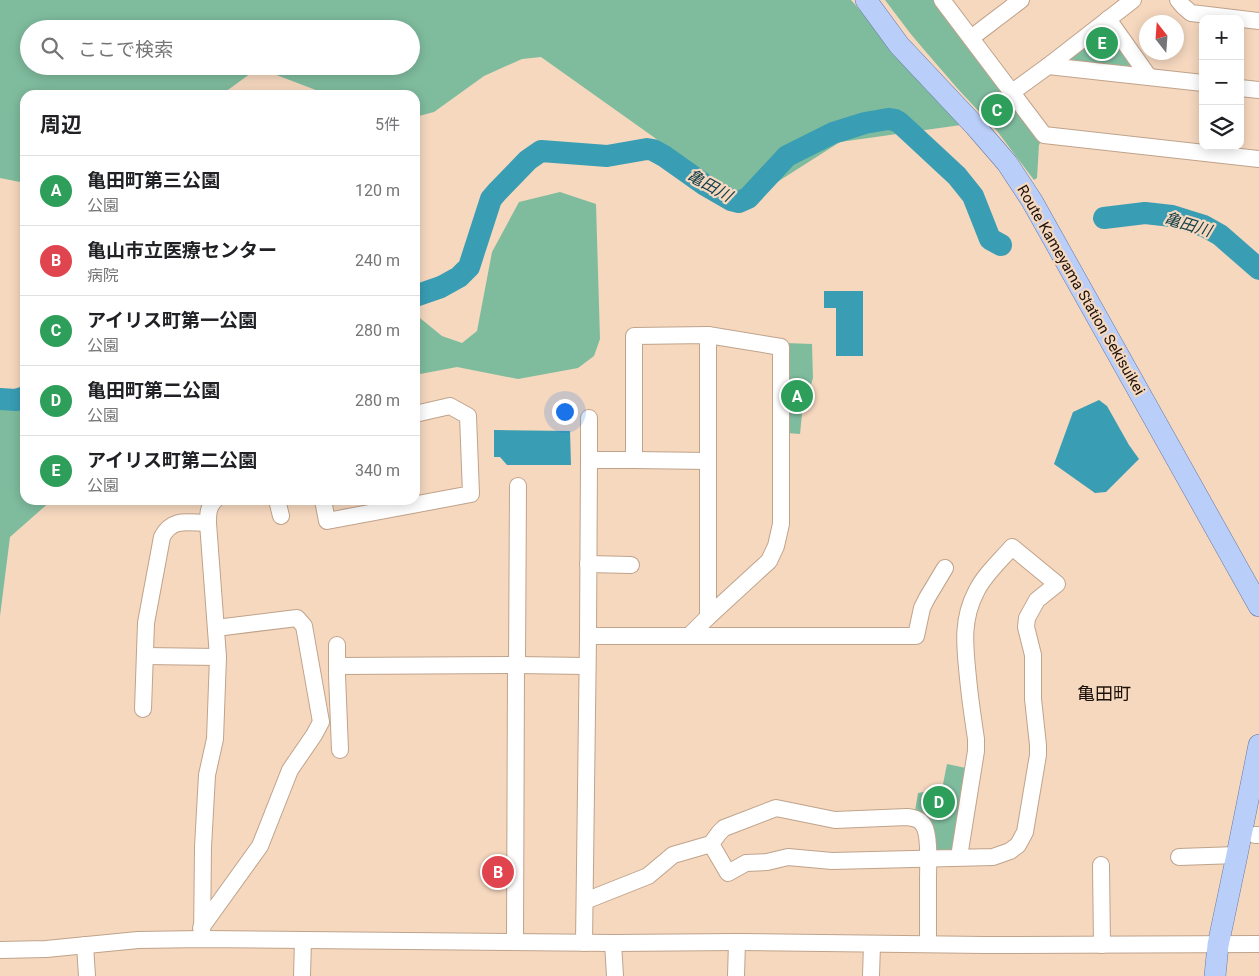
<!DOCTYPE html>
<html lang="ja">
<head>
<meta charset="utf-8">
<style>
	body { margin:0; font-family:Roboto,"Noto Sans JP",sans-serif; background:#f6f6f6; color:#202124 }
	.controls { position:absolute; right:15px; top:15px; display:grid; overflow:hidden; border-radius:10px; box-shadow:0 2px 12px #0003 }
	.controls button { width:45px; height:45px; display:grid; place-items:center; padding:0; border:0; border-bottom:1px solid #e0e0e0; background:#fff; color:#202124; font:25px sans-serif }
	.compass { position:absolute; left:1139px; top:15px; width:45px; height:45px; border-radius:50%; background:#fff; box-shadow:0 2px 12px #0003; rotate:343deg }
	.you { position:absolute; left:564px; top:411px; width:18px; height:18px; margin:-12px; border:4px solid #fff; border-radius:50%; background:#1a73e8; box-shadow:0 0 0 8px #1a73e833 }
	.badge { display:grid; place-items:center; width:32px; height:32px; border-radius:50%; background:#236378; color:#fff; font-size:16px; font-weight:700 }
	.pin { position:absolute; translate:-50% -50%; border:2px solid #fff; box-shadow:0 1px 5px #0006 }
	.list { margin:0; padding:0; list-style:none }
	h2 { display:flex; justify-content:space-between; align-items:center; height:65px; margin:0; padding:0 20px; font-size:21px }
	h2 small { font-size:16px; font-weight:400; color:#757577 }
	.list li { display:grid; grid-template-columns:32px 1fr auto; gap:15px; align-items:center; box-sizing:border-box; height:70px; padding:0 20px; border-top:1px solid #e0e0e0 }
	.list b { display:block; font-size:19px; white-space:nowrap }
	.list p { margin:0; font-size:16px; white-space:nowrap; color:#757577 }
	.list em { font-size:16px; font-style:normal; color:#757577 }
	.icon { flex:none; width:28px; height:28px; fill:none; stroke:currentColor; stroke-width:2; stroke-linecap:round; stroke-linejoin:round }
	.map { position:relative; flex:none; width:1259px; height:976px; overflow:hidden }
	.search { position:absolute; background:#fff; box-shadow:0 2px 12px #0003; left:20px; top:20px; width:400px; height:55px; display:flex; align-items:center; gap:12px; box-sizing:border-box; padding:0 18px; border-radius:28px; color:#757577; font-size:19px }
	.panel { position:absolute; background:#fff; box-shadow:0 2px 12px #0003; left:20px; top:90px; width:400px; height:415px; border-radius:15px }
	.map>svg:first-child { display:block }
	.green { fill:#7fbc9e; fill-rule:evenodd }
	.water { fill:#399db3 }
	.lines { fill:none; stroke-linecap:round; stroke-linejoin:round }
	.river { stroke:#399db3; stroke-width:22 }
	.minor-casing { stroke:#bfa38b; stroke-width:18 }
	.major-casing { stroke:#6478a3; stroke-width:22 }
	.minor { stroke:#fff; stroke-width:16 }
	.major { stroke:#b9cffa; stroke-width:21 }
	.labels { text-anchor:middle; stroke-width:4.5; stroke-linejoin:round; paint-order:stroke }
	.street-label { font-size:15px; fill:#1c1209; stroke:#f6d8bf }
	.water-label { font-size:16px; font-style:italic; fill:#113e48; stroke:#f6d8bf }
	.quarter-label { font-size:18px; fill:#1c1209; stroke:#f6d8bf }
</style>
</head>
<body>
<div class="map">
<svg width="1259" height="976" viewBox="0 0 1259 976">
	<rect width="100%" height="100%" fill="#f6d8bf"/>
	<g class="green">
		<path d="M0,0H851L961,125L840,142L771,186L732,197L713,194L655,138L541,57L522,59L484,76L434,112L415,117V95H329L258,68L221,95H25V183L0,178ZM29,29H411V66H29Z"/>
		<polygon points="885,0 933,0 1041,141 1039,145 1037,178 1034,180 997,131 958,89 926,52 910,33"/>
		<polygon points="1102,31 1110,32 1132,66 1127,69 1070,60 1073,53"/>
		<polygon points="560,192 596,204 600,339 594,356 578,368 518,379 457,367 415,375 415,314 442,336 462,343 477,331 492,252 519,202"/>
		<polygon points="785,343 812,344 813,378 802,414 800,434 786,433"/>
		<polygon points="25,395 25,500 52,500 10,537 0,616 0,406"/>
		<polygon points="947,764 966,768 954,847 950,852 939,852 933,849 915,811 918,793 942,789"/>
	</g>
	<g class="water">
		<polygon points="824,291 863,291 863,356 836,356 836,308 824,308"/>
		<polygon points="1099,400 1107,406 1129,445 1139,459 1106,492 1095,493 1054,464 1073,412"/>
		<polygon points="494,430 570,431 571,465 507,465 500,457 494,457"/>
	</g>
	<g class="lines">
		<g class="river">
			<polyline points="1104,218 1145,213 1172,216 1204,226 1220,235 1259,269"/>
			<polyline points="415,296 441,287 459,277 469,267 491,199 497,192 528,160 541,151 607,156 647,149 653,150 664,156 705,185 731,200 739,202 748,198 787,156 833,133 865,123 888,119 895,120 900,123 957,176 973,196 990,239 1001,245"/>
			<polyline points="0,399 16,400 25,397"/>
		</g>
		<g class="minor-casing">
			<g id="minor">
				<polyline points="942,0 1044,135 1259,159"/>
				<polyline points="1178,0 1183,6 1191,13 1259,21"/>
				<polyline points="1108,19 1149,77"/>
				<polyline points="971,38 1021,0"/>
				<polyline points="1048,66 1203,83"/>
				<polyline points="1240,88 1259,90"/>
				<polyline points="1011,93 1048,66 1133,0"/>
				<polyline points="589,460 589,418"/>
				<polyline points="634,460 708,461"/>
				<polyline points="277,500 281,516"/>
				<polyline points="323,500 327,521 471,494 468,416 450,406 415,414"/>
				<polyline points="588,564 631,565"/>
				<polyline points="708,617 708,335"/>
				<polyline points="689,636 708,617 769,561 776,546 781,524 781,347 708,335 634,336 634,460 589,460 588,636 916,636 922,608 927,598 945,568"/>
				<polyline points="337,645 337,675 340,750"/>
				<polyline points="145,656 218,657"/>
				<polyline points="517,665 518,486"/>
				<polyline points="338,666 516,665 587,666"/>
				<path d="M143,709L146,623L162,537C172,517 189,523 208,523"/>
				<polyline points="1255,835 1259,835"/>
				<path d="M711,844L719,833L724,828L776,808L835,820L907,817C914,818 920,819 924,826C930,836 928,867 928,880C928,901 928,922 928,944"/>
				<polyline points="1179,857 1237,855"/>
				<polyline points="1101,865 1102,945"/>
				<path d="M585,901L648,876L673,855L711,844L728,873L746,863L767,862L788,857L832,861L993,857L1010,851L1018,845L1025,832L1038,755V745L1033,699V655L1026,627L1027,618L1037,600L1057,584L1012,547C1000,561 984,575 976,592C961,621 965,647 968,678C970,699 973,719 976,739V751L959,857"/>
				<polyline points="201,928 260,846 290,770 314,735 321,722 304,626 297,618 216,628"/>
				<path d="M202,939L203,847L207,775L215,739L218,657L208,523C208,514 208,507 215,500"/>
				<polyline points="515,942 516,665"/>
				<polyline points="584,943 588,636"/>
				<polyline points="613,943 615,976"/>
				<polyline points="85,945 87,976"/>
				<polyline points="0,950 46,949 138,940 202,939 613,943 737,942 985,945 1259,944"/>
				<polyline points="302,976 303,940"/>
				<polyline points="736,976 737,942"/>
				<polyline points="871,976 872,944"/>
			</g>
		</g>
		<g class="major-casing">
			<g id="major">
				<polyline points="866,0 899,45 975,126 1007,163 1032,201 1259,606"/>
				<polyline points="1215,976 1218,945 1237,855 1259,745"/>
			</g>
		</g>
		<use href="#minor" class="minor"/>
		<use href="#major" class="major"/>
	</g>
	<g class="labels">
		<g class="street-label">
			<text transform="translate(1081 290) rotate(60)" y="5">Route Kameyama Station Sekisuikei</text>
		</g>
		<g class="water-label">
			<text transform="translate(710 185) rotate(29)" y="6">亀田川</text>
			<text transform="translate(1188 224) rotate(17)" y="6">亀田川</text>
		</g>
		<g class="quarter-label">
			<text x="1104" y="700">亀田町</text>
		</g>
	</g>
</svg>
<div class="controls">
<button>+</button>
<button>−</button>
<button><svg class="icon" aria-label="layers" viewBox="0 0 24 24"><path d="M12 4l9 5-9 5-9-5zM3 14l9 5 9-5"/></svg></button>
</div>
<svg class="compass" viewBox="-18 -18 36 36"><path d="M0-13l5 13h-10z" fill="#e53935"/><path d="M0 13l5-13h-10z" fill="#757577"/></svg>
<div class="you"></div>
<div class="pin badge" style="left:797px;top:396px;background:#2e9e5b">A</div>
<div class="pin badge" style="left:498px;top:872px;background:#e0444e">B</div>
<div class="pin badge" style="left:997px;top:110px;background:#2e9e5b">C</div>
<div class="pin badge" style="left:939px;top:802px;background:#2e9e5b">D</div>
<div class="pin badge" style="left:1102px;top:43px;background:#2e9e5b">E</div>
<div class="search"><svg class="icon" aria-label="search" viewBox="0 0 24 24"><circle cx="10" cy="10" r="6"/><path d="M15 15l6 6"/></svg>ここで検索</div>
<section class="panel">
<h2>周辺<small>5件</small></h2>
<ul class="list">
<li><span class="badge" style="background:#2e9e5b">A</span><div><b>亀田町第三公園</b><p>公園</p></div><em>120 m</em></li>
<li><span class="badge" style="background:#e0444e">B</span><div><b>亀山市立医療センター</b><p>病院</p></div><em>240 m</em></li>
<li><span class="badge" style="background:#2e9e5b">C</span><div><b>アイリス町第一公園</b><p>公園</p></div><em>280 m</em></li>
<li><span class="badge" style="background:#2e9e5b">D</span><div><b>亀田町第二公園</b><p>公園</p></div><em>280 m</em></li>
<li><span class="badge" style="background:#2e9e5b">E</span><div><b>アイリス町第二公園</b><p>公園</p></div><em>340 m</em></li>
</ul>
</section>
</div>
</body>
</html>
